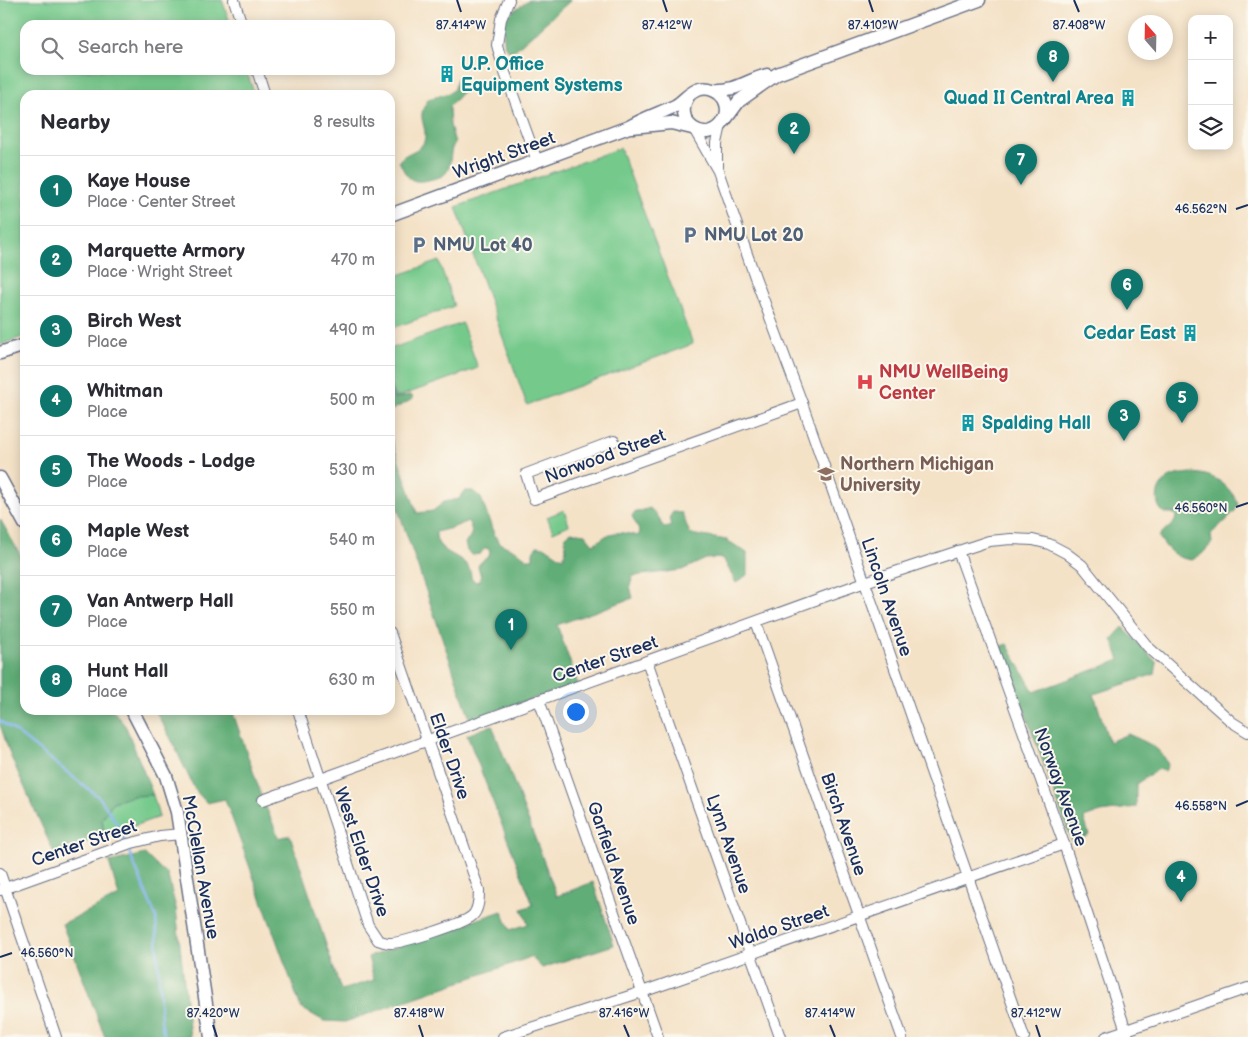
<!DOCTYPE html>
<html lang="en">
<head>
<meta charset="utf-8">
<style>
	body { margin:0; font-family:"Balsamiq Sans",sans-serif; background:#f2f2f3; color:#2b2b33 }
	.controls { position:absolute; right:15px; top:15px; display:grid; overflow:hidden; border-radius:10px; box-shadow:0 2px 12px #0003 }
	.controls button { width:45px; height:45px; display:grid; place-items:center; padding:0; border:0; border-bottom:1px solid #e1e1e2; background:#fff; color:#2b2b33; font:25px sans-serif }
	.compass { position:absolute; left:1128px; top:15px; width:45px; height:45px; border-radius:50%; background:#fff; box-shadow:0 2px 12px #0003; rotate:340deg }
	.you { position:absolute; left:575px; top:711px; width:18px; height:18px; margin:-12px; border:4px solid #fff; border-radius:50%; background:#1a73e8; box-shadow:0 0 0 8px #1a73e833 }
	.badge { display:grid; place-items:center; width:32px; height:32px; border-radius:50%; background:#0f766e; color:#fff; font-size:16px; font-weight:700 }
	.pin { position:absolute; translate:-50% -41px; filter:drop-shadow(0 1px 2px #0008) }
	.pin::after { content:''; position:absolute; top:26px; width:18px; height:15px; background:inherit; clip-path:polygon(0 0,100% 0,50% 100%) }
	.list { margin:0; padding:0; list-style:none }
	h2 { display:flex; justify-content:space-between; align-items:center; height:65px; margin:0; padding:0 20px; font-size:21px }
	h2 small { font-size:16px; font-weight:400; color:#7c7c81 }
	.list li { display:grid; grid-template-columns:32px 1fr auto; gap:15px; align-items:center; box-sizing:border-box; height:70px; padding:0 20px; border-top:1px solid #e1e1e2 }
	.list b { display:block; font-size:19px; white-space:nowrap }
	.list p { margin:0; font-size:16px; white-space:nowrap; color:#7c7c81 }
	.list em { font-size:16px; font-style:normal; color:#7c7c81 }
	.icon { flex:none; width:28px; height:28px; fill:none; stroke:currentColor; stroke-width:2; stroke-linecap:round; stroke-linejoin:round }
	.map { position:relative; flex:none; width:1248px; height:1037px; overflow:hidden }
	.search { position:absolute; background:#fff; box-shadow:0 2px 12px #0003; left:20px; top:20px; width:375px; height:55px; display:flex; align-items:center; gap:12px; box-sizing:border-box; padding:0 18px; border-radius:15px; color:#7c7c81; font-size:19px }
	.panel { position:absolute; background:#fff; box-shadow:0 2px 12px #0003; left:20px; top:90px; width:375px; height:625px; border-radius:15px }
	.map>svg:first-child { display:block }
	.green { fill:#75c98b; stroke:#487c74 }
	.forest { fill:#60ad77; stroke:#3e6e6a; fill-rule:evenodd }
	.lines { fill:none; stroke-linecap:round; stroke-linejoin:round }
	.stream { stroke:#80b2ec; stroke-width:2.5 }
	.minor-casing { stroke:#676e83; stroke-width:12 }
	.major-casing { stroke:#676e83; stroke-width:15 }
	.minor { stroke:#fff; stroke-width:10 }
	.major { stroke:#fff; stroke-width:12 }
	.ticks { fill:none; stroke:#1b2f5e; stroke-width:2 }
	.labels { text-anchor:middle; stroke-width:4; stroke-linejoin:round; paint-order:stroke }
	.culture-label { font-size:18px; font-weight:bold; fill:#0d838f; stroke:#fbf7ec; text-anchor:start }
	.street-label { font-size:18px; fill:#1b2f5e; stroke:#fbf7ec }
	.service-label { font-size:18px; font-weight:bold; fill:#4e5e75; stroke:#fbf7ec; text-anchor:start }
	.health-label { font-size:18px; font-weight:bold; fill:#be3a42; stroke:#fbf7ec; text-anchor:start }
	.education-label { font-size:18px; font-weight:bold; fill:#785e54; stroke:#fbf7ec; text-anchor:start }
	.ticks-label { font-size:12px; text-anchor:middle; fill:#1b2f5e; stroke:#fbf7ec; stroke-width:4; stroke-linejoin:round; paint-order:stroke }
</style>
</head>
<body>
<div class="map">
<svg width="1248" height="1037" viewBox="0 0 1248 1037">
	<rect width="100%" height="100%" fill="#fbf7ec"/>
	<filter id="ink" filterUnits="userSpaceOnUse"><feTurbulence type="fractalNoise" baseFrequency=".02" numOctaves="2"/><feDisplacementMap in="SourceGraphic" scale="10" xChannelSelector="R" yChannelSelector="G"/><feConvolveMatrix kernelMatrix="1 2 1 2 8 2 1 2 1" color-interpolation-filters="sRGB"/></filter>
	<filter id="wash" filterUnits="userSpaceOnUse"><feTurbulence type="fractalNoise" baseFrequency=".0096" numOctaves="4" result="noise"/><feDisplacementMap in="SourceGraphic" scale="20" xChannelSelector="R" yChannelSelector="G"/><feGaussianBlur stdDeviation="1.12" result="paint"/><feColorMatrix in="noise" values="0 0 0 0 0 0 0 0 0 0 0 0 0 0 0 0 0 1.4 0 .05"/><feComposite in="paint" operator="in"/></filter>
	<g filter="url(#wash)">
		<rect width="100%" height="100%" fill="#f4e2c7"/>
		<g class="green">
			<polygon points="0,0 222,0 231,25 25,25 25,70 246,70 255,95 25,95 25,336 0,345"/>
			<polygon points="620,148 693,344 527,405 456,207"/>
			<polygon points="439,261 454,306 390,329 390,278"/>
			<polygon points="462,323 478,368 395,398 390,384 390,349"/>
			<polygon points="564,510 569,525 553,532 547,517"/>
			<polygon points="153,795 159,817 105,836 102,819 113,802 133,796"/>
		</g>
		<g class="forest">
			<path d="M529,0H571L516,49L509,51L505,47C501,16 506,16 529,0Z"/>
			<path d="M462,76C471,88 456,98 449,107L450,125L455,143C448,151 453,164 446,173C442,177 437,178 432,179C412,185 407,179 399,161C405,152 419,152 424,142C427,132 423,126 422,118C421,111 425,105 428,99L449,93L454,90L457,78Z"/>
			<polygon points="390,387 394,399 410,395 413,397 413,399 390,411"/>
			<path d="M390,435L417,513L433,511L444,502L459,499L465,491H473L481,498L494,534L499,543L519,552L527,559H533V552L537,546C548,546 553,553 563,558L566,549L565,537L571,532L585,534L593,544C600,541 604,536 610,534C620,531 629,534 638,536L640,532L632,516L634,513L650,508L658,516L662,525L666,528L671,526L669,518L673,512L682,513L690,534L727,540L747,553V575L736,583L723,558L706,559L682,570L633,576L630,586L633,598L557,625L578,684L470,719L390,486ZM468,521C474,533 472,534 465,543L467,551L472,555L480,554L485,548L489,549L490,554C487,559 481,560 478,566L481,577L479,581L475,582L471,577C471,553 434,557 436,532L452,528Z"/>
			<path d="M1191,473C1214,474 1227,483 1238,503L1235,511L1211,534L1212,543L1202,554L1192,560C1175,558 1168,551 1159,537C1164,527 1176,528 1176,515L1172,513H1164C1152,503 1157,483 1171,477C1177,474 1184,474 1191,473Z"/>
			<polygon points="0,519 25,563 25,710 113,710 126,727 153,795 133,796 113,802 102,819 105,836 54,853 11,757 0,725"/>
			<path d="M1123,627L1157,663L1155,674L1094,694L1109,742L1128,734C1145,742 1162,747 1168,765L1165,771L1158,769L1136,784V807L1101,812L1084,818L1089,835L1072,842L1001,646L1007,644L1034,692L1120,660L1112,639Z"/>
			<polygon points="155,710 232,710 263,800 279,838 290,835 341,990 374,980 368,957 502,911 510,930 528,924 522,909 533,905 467,735 492,725 557,896 593,882 614,945 542,968 531,957 345,1022 324,1021 301,1008 225,799 207,803 195,790 172,741"/>
			<path d="M145,854L160,869L167,873L176,908L190,1037H105C90,999 77,961 62,924L119,896L109,862Z"/>
		</g>
		<g class="lines">
			<g class="stream">
				<polyline points="0,721 12,729 100,798 119,827 125,842"/>
				<polyline points="127,847 156,917 161,1020 164,1037"/>
			</g>
		</g>
	</g>
	<g filter="url(#ink)">
		<g class="lines">
			<g class="minor-casing">
				<g id="minor">
					<polyline points="234,0 242,25"/>
					<polyline points="509,0 501,19 497,45 504,70 537,161"/>
					<polyline points="257,70 265,95"/>
					<polyline points="694,129 718,171 755,277 802,403 1024,1037"/>
					<polyline points="717,167 717,143 721,125"/>
					<polyline points="614,441 526,474 534,499 802,403"/>
					<polyline points="958,551 1064,844 1128,1037"/>
					<polyline points="756,622 902,1037"/>
					<polyline points="647,661 780,1037"/>
					<polyline points="539,700 658,1037"/>
					<path d="M298,710L368,925L378,940C381,941 386,943 389,943C401,944 463,924 472,916C479,910 479,898 479,890L390,633"/>
					<polyline points="263,800 865,582 989,541 1011,539 1033,540 1049,544 1066,553 1082,565 1148,647 1232,722 1248,732"/>
					<polyline points="0,873 56,1037"/>
					<polyline points="0,890 128,844 160,836 181,834"/>
					<polyline points="503,1037 642,992 1064,844"/>
					<polyline points="1106,1037 1248,988"/>
				</g>
			</g>
			<g class="major-casing">
				<g id="major">
					<path d="M713,90C736,92 747,80 767,75"/>
					<polyline points="725,120 739,101 777,74 979,0"/>
					<polyline points="632,127 671,123 692,128"/>
					<path d="M390,215L629,127C644,118 660,113 675,106C684,101 690,91 700,89C709,87 719,91 724,99C728,106 728,115 724,121C708,147 670,123 689,95"/>
					<polyline points="0,353 25,345"/>
					<polyline points="0,478 25,524"/>
					<polyline points="132,710 166,776 177,812 211,1037"/>
				</g>
			</g>
			<use href="#minor" class="minor"/>
			<use href="#major" class="major"/>
		</g>
	</g>
	<path class="ticks" d="M457,0L461,12M663,0L667,12M869,0L873,12M1074,0L1079,12M1236,209L1248,205M1236,507L1248,503M1236,806L1248,801M0,957L12,953M213,1025L217,1037M419,1025L423,1037M624,1025L629,1037M830,1025L835,1037M1036,1025L1040,1037"/>
	<defs>
		<g id="building-bare" transform="scale(1.35)"><path d="M-4-6H4V6H1V3H-1V6H-4ZM-2.5-4.3h1.7v1.8h-1.7ZM.8-4.3h1.7v1.8H.8ZM-2.5-1h1.7V.8h-1.7ZM.8-1h1.7V.8H.8Z" fill="#0f9aa8" stroke="#fbf7ec" stroke-width="2.5" paint-order="stroke"/></g>
		<g id="parking-bare" transform="scale(1.35)"><path d="M-3.5-5.5H1a3.5 3.5 0 0 1 0 7H-1V5.5H-3.5ZM-1-3.4V-.6H.8a1.4 1.4 0 0 0 0-2.8Z" fill="#5c6f8a" stroke="#fbf7ec" stroke-width="2.5" paint-order="stroke"/></g>
		<g id="hospital-bare" transform="scale(1.35)"><path d="M-5-5h3v3.5h4V-5h3V5h-3V1.5h-4V5h-3Z" fill="#e0444e" stroke="#fbf7ec" stroke-width="2.5" paint-order="stroke"/></g>
		<g id="university-bare" transform="scale(1.35)"><path d="M0-5L7-2L0 1L-7-2ZM-4 1L0 2.5L4 1V4Q0 6-4 4Z" fill="#8d6e63" stroke="#fbf7ec" stroke-width="2.5" paint-order="stroke"/></g>
	</defs>
	<g fill-rule="evenodd">
		<use href="#building-bare" x="447" y="74"/>
		<use href="#building-bare" x="1128" y="98"/>
		<use href="#parking-bare" x="690" y="235"/>
		<use href="#parking-bare" x="419" y="245"/>
		<use href="#building-bare" x="1190" y="333"/>
		<use href="#hospital-bare" x="865" y="382"/>
		<use href="#building-bare" x="968" y="423"/>
		<use href="#university-bare" x="826" y="474"/>
	</g>
	<g class="labels">
		<g class="culture-label">
			<text x="461" y="70">U.P. Office<tspan x="461" dy="21">Equipment Systems</tspan></text>
			<text x="1114" y="104" text-anchor="end">Quad II Central Area</text>
			<text x="1176" y="339" text-anchor="end">Cedar East</text>
			<text x="982" y="429">Spalding Hall</text>
		</g>
		<g class="street-label">
			<text transform="translate(504 155) rotate(-20)" y="6">Wright Street</text>
			<text transform="translate(605 456) rotate(-20)" y="6">Norwood Street</text>
			<text transform="translate(887 597) rotate(71)" y="6">Lincoln Avenue</text>
			<text transform="translate(605 659) rotate(-19)" y="6">Center Street</text>
			<text transform="translate(450 756) rotate(71)" y="6">Elder Drive</text>
			<text transform="translate(1061 787) rotate(70)" y="6">Norway Avenue</text>
			<text transform="translate(844 824) rotate(71)" y="6">Birch Avenue</text>
			<text transform="translate(84 843) rotate(-19)" y="6">Center Street</text>
			<text transform="translate(729 844) rotate(71)" y="6">Lynn Avenue</text>
			<text transform="translate(362 852) rotate(71)" y="6">West Elder Drive</text>
			<text transform="translate(614 863) rotate(71)" y="6">Garfield Avenue</text>
			<text transform="translate(201 867) rotate(80)" y="6">McClellan Avenue</text>
			<text transform="translate(779 927) rotate(-19)" y="6">Waldo Street</text>
		</g>
		<g class="service-label">
			<text x="704" y="241">NMU Lot 20</text>
			<text x="433" y="251">NMU Lot 40</text>
		</g>
		<g class="health-label">
			<text x="879" y="378">NMU WellBeing<tspan x="879" dy="21">Center</tspan></text>
		</g>
		<g class="education-label">
			<text x="840" y="470">Northern Michigan<tspan x="840" dy="21">University</tspan></text>
		</g>
	</g>
	<g class="ticks-label">
		<text x="1079" y="29">87.408°W</text>
		<text x="461" y="29">87.414°W</text>
		<text x="667" y="29">87.412°W</text>
		<text x="873" y="29">87.410°W</text>
		<text x="1201" y="213">46.562°N</text>
		<text x="1201" y="512">46.560°N</text>
		<text x="1201" y="810">46.558°N</text>
		<text x="47" y="957">46.560°N</text>
		<text x="213" y="1017">87.420°W</text>
		<text x="419" y="1017">87.418°W</text>
		<text x="624" y="1017">87.416°W</text>
		<text x="830" y="1017">87.414°W</text>
		<text x="1036" y="1017">87.412°W</text>
	</g>
</svg>
<div class="controls">
<button>+</button>
<button>−</button>
<button><svg class="icon" aria-label="layers" viewBox="0 0 24 24"><path d="M12 4l9 5-9 5-9-5zM3 14l9 5 9-5"/></svg></button>
</div>
<svg class="compass" viewBox="-18 -18 36 36"><path d="M0-13l5 13h-10z" fill="#e53935"/><path d="M0 13l5-13h-10z" fill="#7c7c81"/></svg>
<div class="you"></div>
<div class="pin badge" style="left:511px;top:650px">1</div>
<div class="pin badge" style="left:794px;top:154px">2</div>
<div class="pin badge" style="left:1124px;top:441px">3</div>
<div class="pin badge" style="left:1181px;top:902px">4</div>
<div class="pin badge" style="left:1182px;top:423px">5</div>
<div class="pin badge" style="left:1127px;top:310px">6</div>
<div class="pin badge" style="left:1021px;top:185px">7</div>
<div class="pin badge" style="left:1053px;top:82px">8</div>
<div class="search"><svg class="icon" aria-label="search" viewBox="0 0 24 24"><circle cx="10" cy="10" r="6"/><path d="M15 15l6 6"/></svg>Search here</div>
<section class="panel">
<h2>Nearby<small>8 results</small></h2>
<ul class="list">
<li><span class="badge">1</span><div><b>Kaye House</b><p>Place · Center Street</p></div><em>70 m</em></li>
<li><span class="badge">2</span><div><b>Marquette Armory</b><p>Place · Wright Street</p></div><em>470 m</em></li>
<li><span class="badge">3</span><div><b>Birch West</b><p>Place</p></div><em>490 m</em></li>
<li><span class="badge">4</span><div><b>Whitman</b><p>Place</p></div><em>500 m</em></li>
<li><span class="badge">5</span><div><b>The Woods - Lodge</b><p>Place</p></div><em>530 m</em></li>
<li><span class="badge">6</span><div><b>Maple West</b><p>Place</p></div><em>540 m</em></li>
<li><span class="badge">7</span><div><b>Van Antwerp Hall</b><p>Place</p></div><em>550 m</em></li>
<li><span class="badge">8</span><div><b>Hunt Hall</b><p>Place</p></div><em>630 m</em></li>
</ul>
</section>
</div>
</body>
</html>
